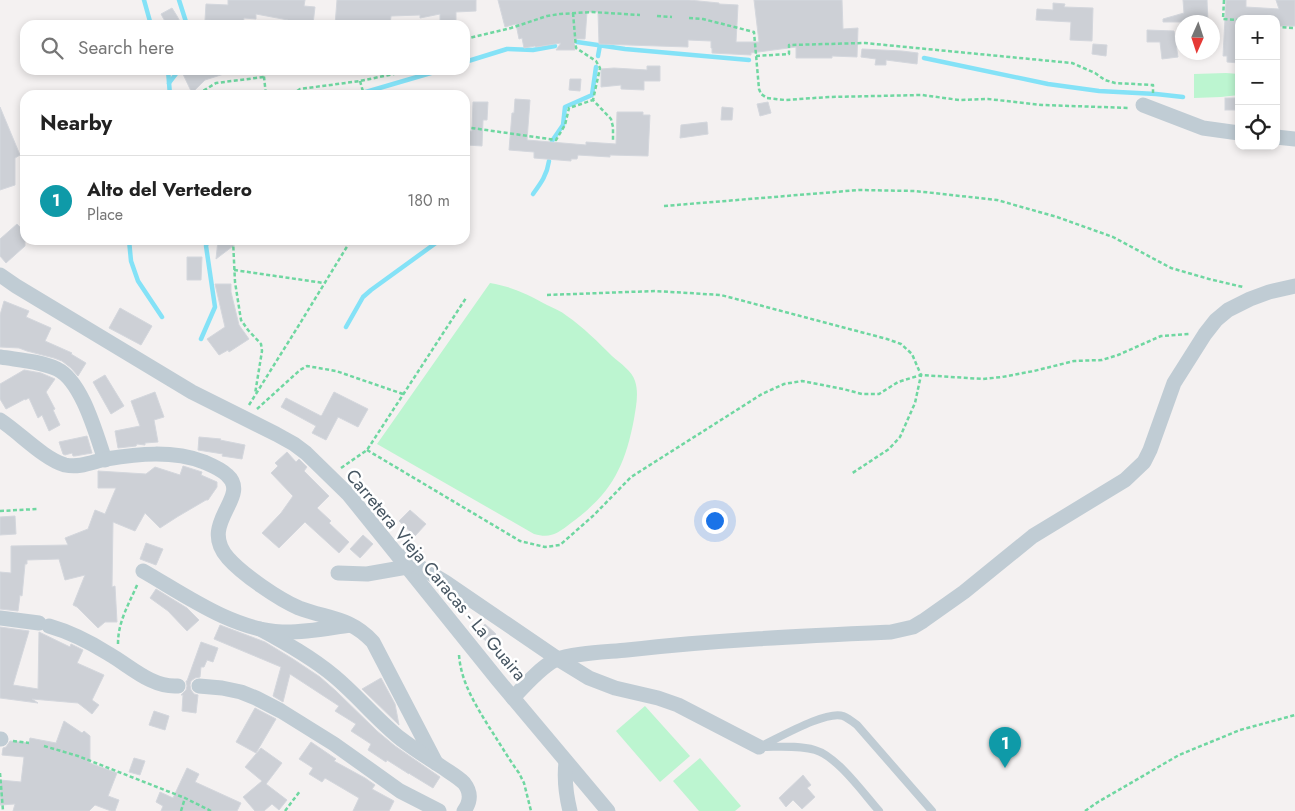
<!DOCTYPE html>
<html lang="en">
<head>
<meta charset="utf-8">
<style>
	body { margin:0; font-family:Jost,sans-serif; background:#f6f6f6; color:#222 }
	.controls { position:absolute; right:15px; top:15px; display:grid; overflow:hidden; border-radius:10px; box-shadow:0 2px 8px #0003 }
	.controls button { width:45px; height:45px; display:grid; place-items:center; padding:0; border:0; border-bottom:1px solid #e0e0e0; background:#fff; color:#222; font:25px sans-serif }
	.compass { position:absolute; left:1175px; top:15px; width:45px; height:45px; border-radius:50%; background:#fff; box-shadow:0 2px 8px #0003; rotate:183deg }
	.you { position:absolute; left:714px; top:520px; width:18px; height:18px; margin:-12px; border:4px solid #fff; border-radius:50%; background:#1a73e8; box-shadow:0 0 0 8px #1a73e833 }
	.badge { display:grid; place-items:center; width:32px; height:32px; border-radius:50%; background:#0377fb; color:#fff; font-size:16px; font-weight:700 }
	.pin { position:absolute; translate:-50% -41px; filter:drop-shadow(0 1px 2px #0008) }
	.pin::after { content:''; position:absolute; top:26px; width:18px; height:15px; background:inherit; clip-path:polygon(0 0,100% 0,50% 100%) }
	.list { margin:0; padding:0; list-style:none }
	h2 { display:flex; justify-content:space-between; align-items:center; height:65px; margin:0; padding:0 20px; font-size:21px }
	h2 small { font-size:16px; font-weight:400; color:#767676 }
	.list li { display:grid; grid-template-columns:32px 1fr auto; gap:15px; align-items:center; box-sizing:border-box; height:90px; padding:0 20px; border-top:1px solid #e0e0e0 }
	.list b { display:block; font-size:19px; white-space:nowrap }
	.list p { margin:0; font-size:16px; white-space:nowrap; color:#767676 }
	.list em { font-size:16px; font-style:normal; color:#767676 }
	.icon { flex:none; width:28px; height:28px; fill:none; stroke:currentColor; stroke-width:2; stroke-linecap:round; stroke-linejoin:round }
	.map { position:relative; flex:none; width:1295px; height:811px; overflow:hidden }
	.search { position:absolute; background:#fff; box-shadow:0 2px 8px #0003; left:20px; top:20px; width:450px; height:55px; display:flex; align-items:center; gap:12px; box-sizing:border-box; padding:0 18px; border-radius:15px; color:#767676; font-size:19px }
	.panel { position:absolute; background:#fff; box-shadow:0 2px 8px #0003; left:20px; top:90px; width:450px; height:155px; border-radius:15px }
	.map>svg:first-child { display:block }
	.green { fill:#bcf5d0 }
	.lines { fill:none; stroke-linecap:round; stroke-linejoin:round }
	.stream { stroke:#84e2f7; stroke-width:4.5 }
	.building { fill:#cdd0d6; stroke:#d4d7dd }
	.path { stroke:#6fd7a1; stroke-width:2.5; stroke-dasharray:4 2.5; stroke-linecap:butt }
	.lane { stroke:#c0ccd4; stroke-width:8 }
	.street { stroke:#c0ccd4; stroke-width:15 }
	.labels { text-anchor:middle; stroke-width:5; stroke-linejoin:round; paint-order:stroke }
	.street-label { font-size:18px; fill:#465561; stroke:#fff }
</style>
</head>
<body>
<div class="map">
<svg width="1295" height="811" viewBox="0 0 1295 811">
	<rect width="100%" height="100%" fill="#f4f1f1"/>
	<g class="green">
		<polygon points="1226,73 1239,74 1239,95 1221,97 1194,98 1194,74"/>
		<path d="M490,283C513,287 527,294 547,305C553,308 561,311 567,316C583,327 598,342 612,356C620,363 632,371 635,381C639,393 636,407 634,419C625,467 611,494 571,523C558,533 551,539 534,534L377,444Z"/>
		<polygon points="645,706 690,756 660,782 616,731"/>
		<polygon points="700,758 741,806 735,811 699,811 673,781"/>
	</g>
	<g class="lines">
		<g class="stream">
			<polyline points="144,0 151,25"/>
			<polyline points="179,0 187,25"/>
			<polyline points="577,42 625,49 749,60"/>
			<polyline points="598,56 600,45"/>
			<polyline points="924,58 1048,84 1099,91 1156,94 1183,97"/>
			<polyline points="465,62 507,49 533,50 555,46"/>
			<polyline points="168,70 170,95"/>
			<polyline points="169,83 179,70"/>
			<polyline points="347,95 359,94 441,70"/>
			<polyline points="552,141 563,125 565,107 592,95 596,67"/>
			<path d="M533,194C541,183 547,175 549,161"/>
			<polyline points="129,240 131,261 138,281 162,317"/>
			<polyline points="346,327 363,297 371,290 440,240"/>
			<polyline points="201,339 215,307 206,246 208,240"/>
		</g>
	</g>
	<g class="building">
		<polygon points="228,0 305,0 304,6 315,7 313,24 302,23 302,25 287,24 288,20 256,14 256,19 244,18 243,25 223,25 223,21 205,20 206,4 228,5"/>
		<polygon points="337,0 476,0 476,11 456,12 456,25 440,25 440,14 420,18 420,15 391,16 390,25 335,25"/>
		<polygon points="498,0 689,0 719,3 719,4 738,5 736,42 759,42 754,0 842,0 843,29 858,28 857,57 832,56 832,58 796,58 796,47 751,53 751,55 712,53 712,48 711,48 711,41 688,40 688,47 599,44 598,12 587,12 585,39 574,39 575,50 556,50 561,43 536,47 535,46 524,48 522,38 519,39 516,24 505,27"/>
		<polygon points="1183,0 1207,0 1208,22 1163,22 1163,19 1184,13"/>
		<polygon points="1226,0 1246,0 1246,7 1279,9 1276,0 1295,0 1295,26 1276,26 1276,19 1239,19 1239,63 1227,62 1227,56 1223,56"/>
		<polygon points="1053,3 1065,4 1064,7 1093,8 1092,41 1070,40 1071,22 1036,20 1037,9 1053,10"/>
		<polygon points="172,8 177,16 182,25 167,25 161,14"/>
		<polygon points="1147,30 1174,31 1178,57 1162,59 1160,42 1147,42"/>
		<polygon points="1093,44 1107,45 1106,56 1092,54"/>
		<polygon points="862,49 902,51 918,53 917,64 886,60 886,65 875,65 876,59 861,57"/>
		<polygon points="647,66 660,66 660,81 644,81 644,90 621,89 621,85 601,87 601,69 614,68 647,70"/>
		<polygon points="190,70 229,70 230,72 205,80 192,93 182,72"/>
		<polygon points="570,79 581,79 580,91 569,90"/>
		<rect x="1225" y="98" width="12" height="12"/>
		<polygon points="515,99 530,100 527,140 586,145 586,142 616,144 617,112 643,112 643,115 650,115 648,156 610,155 610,157 578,155 577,159 571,159 571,161 534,158 534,152 509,150 512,113 514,113"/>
		<polygon points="473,102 488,102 487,120 483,120 482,146 467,145 467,131 472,131"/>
		<polygon points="768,102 771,113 760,116 757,104"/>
		<polygon points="0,107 20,155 15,158 15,185 0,190"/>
		<polygon points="722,107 733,108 732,120 721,120"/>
		<polygon points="707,122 708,134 680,138 681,125"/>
		<polygon points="17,224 25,232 25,246 6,263 0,256 0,239"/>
		<polygon points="218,240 241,240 216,259"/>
		<polygon points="187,257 202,257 201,280 187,280"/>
		<polygon points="215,284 231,284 231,292 239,325 249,339 229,352 228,350 219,355 207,339 225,327"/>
		<polygon points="4,301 29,311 26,317 51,328 45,341 72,353 71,354 86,363 78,376 71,368 62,361 54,358 27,351 19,348 0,347 0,315"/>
		<polygon points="120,308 152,326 141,345 109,328"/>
		<polygon points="24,370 41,373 55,379 46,392 55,409 53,410 60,425 49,431 42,415 38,418 29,398 25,400 25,399 6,409 0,399 0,384"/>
		<polygon points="105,375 124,406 111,414 93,382"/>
		<polygon points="155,392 164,417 154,420 158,442 145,443 145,445 137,444 136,446 118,448 115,431 140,426 131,401"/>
		<polygon points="334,392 368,409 358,427 338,417 326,440 312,433 316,426 281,407 286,398 321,416 322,415"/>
		<polygon points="87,436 92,453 75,456 73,456 72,453 65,455 63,454 59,442"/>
		<polygon points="199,437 221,439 220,440 245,445 242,459 222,456 223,454 198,450"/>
		<polygon points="287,452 296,462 299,459 307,467 304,471 329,496 317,508 331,521 329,523 349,542 339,553 305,522 279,548 262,533 281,513 293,496 271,473 278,466 275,463"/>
		<polygon points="183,466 202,472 201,475 217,482 217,487 208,500 206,500 177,517 160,528 145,513 135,531 113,522 112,587 115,586 117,622 105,622 98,628 77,607 73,605 85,575 65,580 59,559 27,560 27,564 25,564 22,596 20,595 18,611 0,609 0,572 11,573 11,546 68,545 65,538 88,529 95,510 105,514 116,488 98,488 98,471 146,474 155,467 180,475"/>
		<polygon points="410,510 426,524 415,536 399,521"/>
		<polygon points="15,516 16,534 0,535 0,517"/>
		<polygon points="363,535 373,544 360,558 350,549"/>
		<polygon points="146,543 163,549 156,565 140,559"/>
		<polygon points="156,589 187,608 199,620 187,631 168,611 150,598"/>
		<polygon points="485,624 496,634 487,642 477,633"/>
		<polygon points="220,625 265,642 293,659 320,677 336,691 377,731 395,746 440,777 433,788 410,774 410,773 409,774 387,760 386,762 368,750 371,744 351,731 356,724 335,711 339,706 290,674 283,702 273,696 281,667 214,639"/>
		<polygon points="0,627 29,631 13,685 38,689 39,632 70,647 71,644 83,650 77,663 104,675 92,700 99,705 92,714 78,703 32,699 38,703 0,698"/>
		<polygon points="201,642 218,648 213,662 207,660 204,667 201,667 200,677 195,678 191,681 190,685 191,690 194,694 198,695 196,713 182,711 183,695 181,695 186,690 187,686 186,681 187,681"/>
		<polygon points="381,678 395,704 399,725 362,689"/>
		<polygon points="255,708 276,719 256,753 236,742"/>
		<polygon points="154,711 169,716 165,730 149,725"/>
		<polygon points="64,721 82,733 84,731 90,736 90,763 117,773 108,796 119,800 115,811 111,811 95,805 89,811 13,811 15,804 0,805 0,780 21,782 24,757 2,755 3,748 6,747 10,741 29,743 30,738 56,743"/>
		<polygon points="311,742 336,759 334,761 365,778 375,785 372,789 394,801 389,811 353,811 359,798 325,778 322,782 309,774 313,768 299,759"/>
		<polygon points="261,748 282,763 266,784 287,800 279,810 272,804 264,811 255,811 243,797 262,781 245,767"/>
		<polygon points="134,758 145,761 140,775 129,772"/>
		<polygon points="187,768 199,774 195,782 241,803 237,811 161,811 163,806 156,802 160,792 173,798"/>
		<polygon points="803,775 811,785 807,788 815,797 802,809 793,800 786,807 779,798"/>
	</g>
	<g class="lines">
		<g class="path">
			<polyline points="1224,0 1223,19 1239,20"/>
			<polyline points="573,13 576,48 596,61 600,68 593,100 611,119 613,127 613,140"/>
			<polyline points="657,16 672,17"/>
			<polyline points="689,18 703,19 754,32 759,89 761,94 767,98 785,100 829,97 922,95 959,100 988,99 1042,105 1130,108"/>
			<polyline points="1276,27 1295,28"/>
			<polyline points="465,39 511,28 547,16 560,14 592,12 640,15"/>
			<polyline points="756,56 789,54 789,45 865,43 1072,63 1095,73 1105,80 1115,83 1153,85 1153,93"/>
			<polyline points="265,70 264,77 266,95"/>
			<polyline points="360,81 364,95"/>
			<polyline points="198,94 216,83 264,77"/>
			<polyline points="292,95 300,89 360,81 413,70"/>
			<polyline points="465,127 556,140 565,125 569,108 593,100"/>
			<polyline points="664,206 859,190 915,191 997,200 1057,217 1113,237 1171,268 1209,279 1243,287"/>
			<polyline points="233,240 235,282 241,320 248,330 261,344 262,351 255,394"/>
			<polyline points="234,270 324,283"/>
			<polyline points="547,295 655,291 721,295 887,339 901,344 912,354 921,375 915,403 900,437 889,449 851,474"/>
			<polyline points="249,405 299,325 351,240"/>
			<polyline points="257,409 300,370 307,366 336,371 403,394"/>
			<polyline points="367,450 520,541 545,547 560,545 594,515 631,477 762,394 784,384 802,381 843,389 862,394 879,394 898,382 921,375 983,379 1002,377 1034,371 1074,361 1102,360 1118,355 1161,336 1189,334"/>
			<polyline points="341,468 367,450 466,298"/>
			<polyline points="0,511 37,509"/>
			<path d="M118,644C118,621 129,604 138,583"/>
			<path d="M459,655C461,682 475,704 489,727C499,742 508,758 519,773L524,783L531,811"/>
			<polyline points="13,741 29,743"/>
			<polyline points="44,746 78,756 185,798 211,811"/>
			<polyline points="0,773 3,811"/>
			<polyline points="181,811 185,798"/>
			<polyline points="285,811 300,791"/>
			<polyline points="1085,811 1098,802 1179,755 1240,730 1295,715"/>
		</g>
		<g class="lane">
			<path d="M759,747C777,739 826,710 843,716C848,718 853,722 857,725L932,811"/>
			<path d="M761,747C779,747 798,745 815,750C837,756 864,794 879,811"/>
		</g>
		<g class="street">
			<polyline points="1143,105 1203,128 1239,133"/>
			<polyline points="1276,137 1295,139"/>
			<polyline points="0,275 16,286 192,392 276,434 294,444 306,453 349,495 498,680 608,811"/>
			<path d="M0,357C18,360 40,361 57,369C82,381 96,434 105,460"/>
			<path d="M0,420C20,433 44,459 65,465C80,468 92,462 106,459C138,454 172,450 204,462C211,465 221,469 227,475C252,497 197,523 228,558C242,574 278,599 299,608C328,619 350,617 373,642L436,763"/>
			<polyline points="403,557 445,582 558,659 589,678 615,688 658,698 678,705 759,747"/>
			<path d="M143,571C185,595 233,630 282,632C304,633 328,628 350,625"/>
			<polyline points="338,573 367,574 407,567"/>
			<polyline points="0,618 39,623"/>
			<path d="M49,626C70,632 90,642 109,654C130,666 152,688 178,686"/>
			<path d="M260,629C286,643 311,657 334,676C358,696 377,720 401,739C414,749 428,758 442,767C449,772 458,777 464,783C471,792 471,801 464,811"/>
			<polyline points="199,686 222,688 241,692 256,698 281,711 334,744 400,791 439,811"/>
			<path d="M513,698C524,686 541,667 555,660C572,653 608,652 627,650C715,640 803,636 891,632L913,627L923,621L964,592L1033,536L1125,480L1144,462L1150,450L1174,383L1205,334L1216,320L1228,310L1250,299L1269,292L1295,286"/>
			<polyline points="0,739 1,739"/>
			<path d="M566,762C564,779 566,795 570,811"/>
		</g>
	</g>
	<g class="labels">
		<g class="street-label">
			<text transform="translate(436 575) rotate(50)" y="6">Carretera Vieja Caracas - La Guaira</text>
		</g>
	</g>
</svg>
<div class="controls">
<button>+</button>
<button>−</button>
<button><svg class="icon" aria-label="locate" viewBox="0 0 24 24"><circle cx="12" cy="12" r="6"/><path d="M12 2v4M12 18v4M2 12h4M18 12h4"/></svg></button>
</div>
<svg class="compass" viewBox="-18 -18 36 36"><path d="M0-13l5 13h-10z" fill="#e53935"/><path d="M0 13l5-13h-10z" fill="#767676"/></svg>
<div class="you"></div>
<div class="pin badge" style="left:1005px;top:768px;background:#0f9aa8">1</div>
<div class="search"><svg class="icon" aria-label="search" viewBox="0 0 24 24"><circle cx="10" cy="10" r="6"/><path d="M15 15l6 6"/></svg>Search here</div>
<section class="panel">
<h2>Nearby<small></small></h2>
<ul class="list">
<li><span class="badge" style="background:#0f9aa8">1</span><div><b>Alto del Vertedero</b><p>Place</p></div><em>180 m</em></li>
</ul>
</section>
</div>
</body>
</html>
